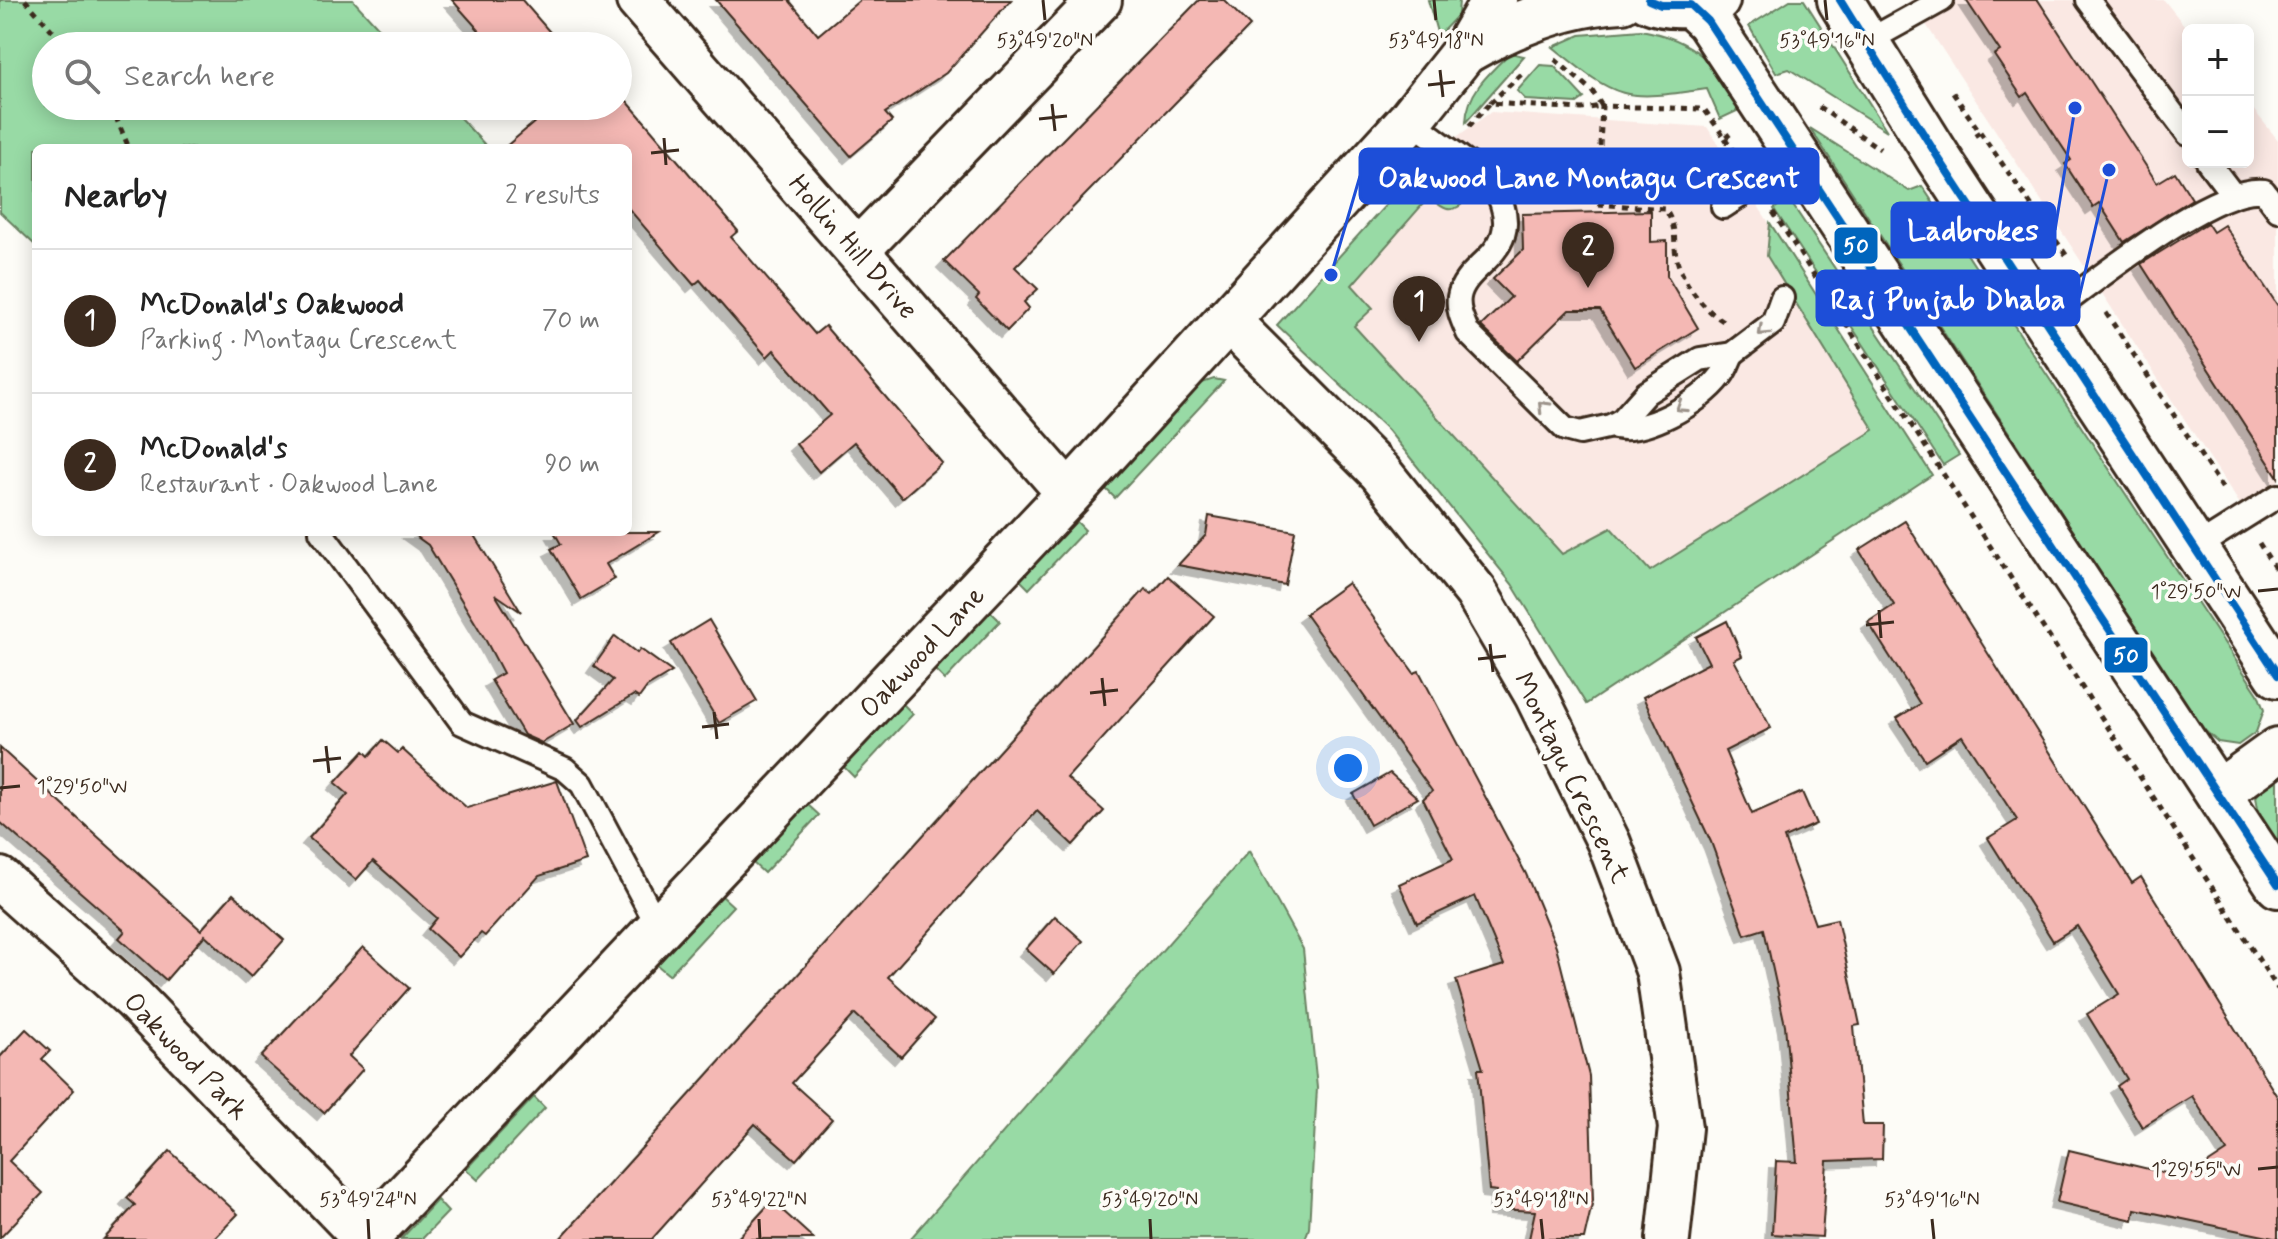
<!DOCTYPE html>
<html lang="en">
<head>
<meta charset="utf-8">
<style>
	body { margin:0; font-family:Mynerve,sans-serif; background:#f2f2f2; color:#222 }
	.controls { position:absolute; right:24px; top:24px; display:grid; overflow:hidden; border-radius:12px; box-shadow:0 4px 20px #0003 }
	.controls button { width:72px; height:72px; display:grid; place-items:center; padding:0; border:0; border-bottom:2px solid #e0e0e0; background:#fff; color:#222; font:40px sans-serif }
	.you { position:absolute; left:1348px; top:768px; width:28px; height:28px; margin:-20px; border:6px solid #fff; border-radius:50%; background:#1a73e8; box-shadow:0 0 0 12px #1a73e833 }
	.badge { display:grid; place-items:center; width:52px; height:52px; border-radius:50%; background:#3b2a1e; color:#fff; font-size:26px; font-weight:700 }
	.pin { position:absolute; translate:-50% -66px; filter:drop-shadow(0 2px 4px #0008) }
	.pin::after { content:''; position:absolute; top:42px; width:28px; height:24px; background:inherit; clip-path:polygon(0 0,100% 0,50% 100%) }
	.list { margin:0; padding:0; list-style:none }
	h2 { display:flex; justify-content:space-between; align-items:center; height:104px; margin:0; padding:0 32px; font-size:34px }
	h2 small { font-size:26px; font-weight:400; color:#767676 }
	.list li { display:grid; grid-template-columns:52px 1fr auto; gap:24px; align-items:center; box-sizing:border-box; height:144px; padding:0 32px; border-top:2px solid #e0e0e0 }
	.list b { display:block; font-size:30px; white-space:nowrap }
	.list p { margin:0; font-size:26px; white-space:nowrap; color:#767676 }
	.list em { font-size:26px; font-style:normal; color:#767676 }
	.icon { flex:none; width:44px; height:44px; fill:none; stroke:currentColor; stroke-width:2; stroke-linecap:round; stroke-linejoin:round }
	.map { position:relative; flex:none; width:2278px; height:1239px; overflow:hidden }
	.search { position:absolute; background:#fff; box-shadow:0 4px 20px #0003; left:32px; top:32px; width:600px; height:88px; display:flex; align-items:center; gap:20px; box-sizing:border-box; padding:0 28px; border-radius:44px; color:#767676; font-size:30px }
	.panel { position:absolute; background:#fff; box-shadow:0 4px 20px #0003; left:32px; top:144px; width:600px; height:392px; border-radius:12px }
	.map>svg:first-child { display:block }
	.built { fill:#fae8e3 }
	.green { fill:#98daa5; stroke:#6a8262; stroke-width:2 }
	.building { fill:#f4b8b4; stroke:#3b2a1e; stroke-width:2; filter:url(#shadow) }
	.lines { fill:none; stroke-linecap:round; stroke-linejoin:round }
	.lane-casing { stroke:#3b2a1e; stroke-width:28 }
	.street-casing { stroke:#3b2a1e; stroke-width:48 }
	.secondary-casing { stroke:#3b2a1e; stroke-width:50 }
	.primary-casing { stroke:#3b2a1e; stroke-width:50 }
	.path { stroke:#3b2a1e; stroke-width:5; stroke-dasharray:6 6; stroke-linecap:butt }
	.lane { stroke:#fdfcf7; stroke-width:22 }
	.street { stroke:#fdfcf7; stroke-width:42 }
	.secondary { stroke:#fdfcf7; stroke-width:44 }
	.primary { stroke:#fdfcf7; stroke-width:44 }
	.bus-1-casing { stroke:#fdfcf7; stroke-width:14 }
	.bus-1 { stroke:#0065bd; stroke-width:8 }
	.oneway { stroke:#9c938a }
	.ticks { fill:none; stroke:#3b2a1e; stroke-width:3 }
	.labels { text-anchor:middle; stroke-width:7; stroke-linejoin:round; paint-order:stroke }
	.street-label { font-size:28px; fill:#3b2a1e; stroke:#fdfcf7 }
	.ticks-label { font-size:20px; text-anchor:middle; fill:#3b2a1e; stroke:#fdfcf7; stroke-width:7; stroke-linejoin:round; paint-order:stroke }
	.leader { fill:none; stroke:#1d4ed8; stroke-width:3 }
	.callout-dot { fill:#1d4ed8; stroke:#fdfcf7; stroke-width:3 }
	.callout { fill:#1d4ed8; stroke:#1d4ed8; stroke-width:3 }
	.callout-label { font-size:30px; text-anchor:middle; font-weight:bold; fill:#fff }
	.line-badge { stroke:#fdfcf7; stroke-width:3 }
	.badge-label { font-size:22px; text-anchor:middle; font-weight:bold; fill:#fff }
</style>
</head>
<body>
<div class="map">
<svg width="2278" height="1239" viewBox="0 0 2278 1239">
	<defs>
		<filter id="shadow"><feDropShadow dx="-7" dy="7" stdDeviation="0" flood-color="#0004"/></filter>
	</defs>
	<rect width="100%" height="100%" fill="#fdfcf7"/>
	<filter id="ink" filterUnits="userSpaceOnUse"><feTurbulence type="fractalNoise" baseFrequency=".0125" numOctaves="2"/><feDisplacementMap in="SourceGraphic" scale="16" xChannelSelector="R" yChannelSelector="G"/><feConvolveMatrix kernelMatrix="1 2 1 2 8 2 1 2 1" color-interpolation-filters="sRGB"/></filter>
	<g filter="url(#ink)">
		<g class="built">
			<polygon points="1910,0 2164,0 2188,30 2188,162 2248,162 2248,103 2278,140 2278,512 2255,527"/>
			<polygon points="1491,112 1707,127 1932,475 1586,704 1512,584 1388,430 1277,325 1430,156"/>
		</g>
		<g class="green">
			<polygon points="0,0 353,0 395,46 46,46 46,106 449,106 488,148 36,148 36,246 0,212"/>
			<polygon points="1428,0 1459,0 1458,15 1438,36"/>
			<polygon points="1790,0 1804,0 1887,131 1789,69 1776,73 1749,26"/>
			<path d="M1641,30C1697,40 1714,62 1739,110L1720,119L1707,89C1622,101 1619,101 1553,47L1580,35Z"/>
			<path d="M1510,53L1524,56L1466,122C1467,92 1490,72 1510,53Z"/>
			<polygon points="1540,65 1554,66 1584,98 1577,103 1526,100 1517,91"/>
			<polygon points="1810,128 1909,191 1922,186 2258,694 2264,710 2256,732 2238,745 2218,742 2202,728"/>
			<path d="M1430,156L1450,181L1461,205C1447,215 1440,205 1429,197L1352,285L1373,308L1354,326L1562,554L1611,528L1650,571L1874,430L1767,256L1770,223L1932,475L1586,704L1512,584L1388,430L1277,325Z"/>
			<polygon points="1788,198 1959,455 1943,465 1774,209"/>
			<polygon points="1214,379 1224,381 1115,498 1104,487 1202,383"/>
			<polygon points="1074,519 1085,530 1029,589 1019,579"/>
			<polygon points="989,610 1000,621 945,680 934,669"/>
			<polygon points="902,703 913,714 854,777 843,766"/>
			<polygon points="2278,776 2278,843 2259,815 2256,797 2266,783"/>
			<polygon points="807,804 819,815 764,873 753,863"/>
			<polygon points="1249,851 1303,949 1317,1088 1309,1228 1305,1239 910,1239"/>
			<polygon points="722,896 733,906 669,975 657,965"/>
			<polygon points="534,1097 545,1108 478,1180 466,1169"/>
			<polygon points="437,1200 448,1212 422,1239 401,1239"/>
		</g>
		<g class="building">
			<polygon points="452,0 522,0 562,46 493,46"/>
			<polygon points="716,0 789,0 818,35 860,0 1011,0 946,73 885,113 892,121 851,156"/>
			<polygon points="1199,0 1224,0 1250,26 1015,267 1038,289 1024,302 1029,308 1007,331 976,299 979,295 944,261"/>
			<polygon points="1966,0 2038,0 2157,183 2175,172 2192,199 2124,242 2099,203 2093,207 2065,164 2071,160 2027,93 2022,97 1994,55 2000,51"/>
			<polygon points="621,94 738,231 731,237 815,334 825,326 942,463 902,498 854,442 819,472 796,444 830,415 774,350 767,357 700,280 694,285 628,208 628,148 504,148 549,110 545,106 618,106"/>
			<polygon points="1651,211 1651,242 1667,241 1667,276 1698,328 1635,367 1600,310 1569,310 1517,361 1481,326 1511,297 1493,279 1523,250 1522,214"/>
			<polygon points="2207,223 2213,232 2224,225 2278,306 2278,477 2141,264"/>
			<polygon points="1209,516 1295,531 1285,585 1178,565 1206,535"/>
			<polygon points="1905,521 2132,883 2141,877 2278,1098 2278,1239 2135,1209 2133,1220 2057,1202 2069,1150 2186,1178 2227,1151 2192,1096 2142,1127 2117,1086 2127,1079 2087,1014 2119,994 2077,926 2053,941 1988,838 2017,820 1962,736 1925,760 1897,718 1920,704 1868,622 1894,605 1859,550"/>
			<polygon points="410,532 472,532 521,612 495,594 574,724 542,743 524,735 491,680 503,673 485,639 428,545"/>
			<polygon points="554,532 659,532 606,564 615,579 581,599 551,549 561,544"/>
			<polygon points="1168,576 1214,616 1067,778 1104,811 1073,845 1037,811 888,977 935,1019 901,1057 855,1014 792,1083 832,1119 796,1160 755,1124 652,1239 560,1239 1145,589 1152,594"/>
			<polygon points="1348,583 1414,673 1419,671 1526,874 1556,946 1589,1076 1593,1200 1584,1239 1529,1239 1535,1211 1496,1209 1497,1191 1489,1190 1478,1069 1483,1069 1456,980 1504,965 1475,896 1417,923 1399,884 1453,859 1423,799 1432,791 1305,614"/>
			<polygon points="709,620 757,701 719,723 671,643"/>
			<polygon points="1727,621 1742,656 1734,660 1771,728 1725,751 1752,814 1802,792 1816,824 1784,838 1815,924 1837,919 1860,1025 1854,1026 1863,1125 1883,1125 1882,1159 1827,1161 1822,1237 1772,1234 1776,1161 1797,1162 1785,1025 1764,929 1745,935 1711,842 1643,697 1709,663 1696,637"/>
			<polygon points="615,636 637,653 640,649 672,672 647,687 639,698 634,695 582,727 577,720 613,680 594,666"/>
			<polygon points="383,740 398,753 402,749 467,808 557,781 586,861 539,876 485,936 481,933 459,957 428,929 437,918 373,861 356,880 309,838 348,794 335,783 364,751 369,756"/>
			<polygon points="0,748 201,930 233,894 284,940 251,977 205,935 166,980 119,938 125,931 0,822"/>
			<polygon points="1390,773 1418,798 1370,825 1353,794"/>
			<polygon points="1055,916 1083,941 1054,974 1026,949"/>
			<polygon points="363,947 409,988 349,1056 363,1069 324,1113 261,1057"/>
			<polygon points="26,1029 50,1051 42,1059 74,1090 9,1161 43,1193 0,1238 0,1057"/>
			<polygon points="170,1151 238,1214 214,1239 104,1239 135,1205 127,1198"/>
			<polygon points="772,1201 814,1239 737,1239"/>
		</g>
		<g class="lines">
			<g class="lane-casing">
				<g id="lane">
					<polyline points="2088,0 2188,134"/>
					<polyline points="1866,42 1942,0"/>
					<path d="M1410,120C1423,131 1488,176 1493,184C1532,253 1465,260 1459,297C1457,310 1463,321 1468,333L1565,429L1580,433L1611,426L1622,420L1646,393L1700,359L1732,354L1773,323L1782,298"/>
					<polyline points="2208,162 2233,195"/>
					<polyline points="1723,207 1800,157"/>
					<path d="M2044,318C2090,286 2212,184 2264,191L2278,210"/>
					<path d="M1611,426C1642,437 1701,403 1721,376C1726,370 1729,361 1732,354"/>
					<polyline points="321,532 462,723 565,769 582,784 659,928"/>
					<polyline points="2195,548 2278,496"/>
				</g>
			</g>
			<g class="street-casing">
				<g id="street">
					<polyline points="638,0 1069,494"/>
					<polyline points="858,250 1100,0"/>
					<polyline points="1227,319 1380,472 1476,592 1536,695 1609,843 1658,972 1680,1128 1668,1239"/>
					<polyline points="0,879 134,999 365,1239"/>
				</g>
			</g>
			<g class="secondary-casing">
				<g id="secondary">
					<path d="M1464,52C1513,24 1565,3 1622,0"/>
					<polyline points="365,1239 1069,494 1410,120 1464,52 1494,0"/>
				</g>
			</g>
			<g class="primary-casing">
				<g id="primary">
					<path d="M1649,0C1671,9 1694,5 1717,0"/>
					<polyline points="1840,0 1939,159 2278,675"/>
					<polyline points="1691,5 1708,21 2278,885"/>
					<polyline points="2218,793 2278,750"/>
				</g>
			</g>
			<g class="path">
				<polyline points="25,0 66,46"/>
				<polyline points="1953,93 1980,132 1974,136"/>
				<polyline points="1490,103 1524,72"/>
				<polyline points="111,106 129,148"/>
				<polyline points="1819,107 1880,149"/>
				<polyline points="1469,126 1490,103 1582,109 1602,106 1592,91 1552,57"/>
				<polyline points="1980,132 2069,259"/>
				<polyline points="1725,138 1740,161"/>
				<polyline points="1600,146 1602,106 1704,109 1725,138 1730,134"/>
				<path d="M1597,193V204L1665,209C1680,232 1671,242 1678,263C1685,286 1705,311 1725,322"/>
				<polyline points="1773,212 2278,989"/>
				<polyline points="2106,313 2225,492"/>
				<polyline points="2259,543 2278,573"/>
			</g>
			<use href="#lane" class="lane"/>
			<use href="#street" class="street"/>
			<use href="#secondary" class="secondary"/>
			<use href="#primary" class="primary"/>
			<g class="bus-1-casing">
				<g id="bus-1">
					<polyline points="1649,0 1661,5 1691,5 1708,21 2278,885"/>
					<polyline points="1840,0 1939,159 2278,675"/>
				</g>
			</g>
			<use href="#bus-1" class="bus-1"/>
		</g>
		<defs><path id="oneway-chevron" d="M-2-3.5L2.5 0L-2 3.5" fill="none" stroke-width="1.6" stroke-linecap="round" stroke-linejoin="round" transform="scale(2)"/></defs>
		<g class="oneway">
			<use href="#oneway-chevron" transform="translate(1763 331) rotate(137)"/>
			<use href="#oneway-chevron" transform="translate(1543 406) rotate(-134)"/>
			<use href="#oneway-chevron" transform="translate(1681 407) rotate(147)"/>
		</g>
	</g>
	<path class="ticks" d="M1043,0L1045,20M1434,0L1436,20M1825,0L1827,20M1440,70L1443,97M1428,85L1455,82M1052,104L1055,131M1039,119L1067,116M664,138L666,165M651,153L679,150M2258,591L2278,589M1879,610L1881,638M1866,625L1894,622M1490,644L1493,672M1478,659L1506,656M1102,678L1105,706M1090,693L1118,690M714,712L717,739M702,727L729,724M326,746L329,773M313,761L341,758M0,788L20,786M2258,1169L2278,1167M368,1219L369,1239M759,1219L760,1239M1150,1219L1151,1239M1541,1219L1543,1239M1932,1219L1934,1239"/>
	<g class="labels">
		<g class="street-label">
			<text transform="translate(854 246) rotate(49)" y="10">Hollin Hill Drive</text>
			<text transform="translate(921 651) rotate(-47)" y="10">Oakwood Lane</text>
			<text transform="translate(1573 777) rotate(64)" y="10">Montagu Crescent</text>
			<text transform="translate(187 1055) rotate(46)" y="10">Oakwood Park</text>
		</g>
	</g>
	<g class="ticks-label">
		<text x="1045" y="47">53°49'20"N</text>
		<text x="1436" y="47">53°49'18"N</text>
		<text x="1827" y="47">53°49'16"N</text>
		<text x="2196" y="598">1°29'50"W</text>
		<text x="82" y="793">1°29'50"W</text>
		<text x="2196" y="1176">1°29'55"W</text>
		<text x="368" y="1206">53°49'24"N</text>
		<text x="759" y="1206">53°49'22"N</text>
		<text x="1150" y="1206">53°49'20"N</text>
		<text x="1541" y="1206">53°49'18"N</text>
		<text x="1932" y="1206">53°49'16"N</text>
	</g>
	<path class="leader" d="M1331 275L1360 176M2075 108L2055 230M2109 170L2079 298"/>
	<g class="callout-dot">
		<circle cx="1331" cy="275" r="8"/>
		<circle cx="2075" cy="108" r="8"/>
		<circle cx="2109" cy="170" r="8"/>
	</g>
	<g class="callout">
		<rect x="1360" y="149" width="458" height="54" rx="8"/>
		<rect x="1892" y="203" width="163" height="54" rx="8"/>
		<rect x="1817" y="271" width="262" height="54" rx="8"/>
	</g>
	<g class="callout-label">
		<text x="1589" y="187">Oakwood Lane Montagu Crescent</text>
		<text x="1973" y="240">Ladbrokes</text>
		<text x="1948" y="309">Raj Punjab Dhaba</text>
	</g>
	<g class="line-badge">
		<rect x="1833" y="226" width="46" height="39" rx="8" fill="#0065bd"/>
		<rect x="2103" y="636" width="46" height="38" rx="8" fill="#0065bd"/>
	</g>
	<g class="badge-label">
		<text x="1856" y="253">50</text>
		<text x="2126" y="663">50</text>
	</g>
</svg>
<div class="controls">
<button>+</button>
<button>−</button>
</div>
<div class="you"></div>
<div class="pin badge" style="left:1419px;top:342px">1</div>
<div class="pin badge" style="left:1588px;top:288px">2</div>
<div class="search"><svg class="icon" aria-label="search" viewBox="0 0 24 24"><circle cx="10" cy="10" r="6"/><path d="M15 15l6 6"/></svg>Search here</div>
<section class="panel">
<h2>Nearby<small>2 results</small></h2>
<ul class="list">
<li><span class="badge">1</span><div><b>McDonald's Oakwood</b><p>Parking · Montagu Crescent</p></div><em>70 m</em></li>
<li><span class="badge">2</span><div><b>McDonald's</b><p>Restaurant · Oakwood Lane</p></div><em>90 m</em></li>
</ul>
</section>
</div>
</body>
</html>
